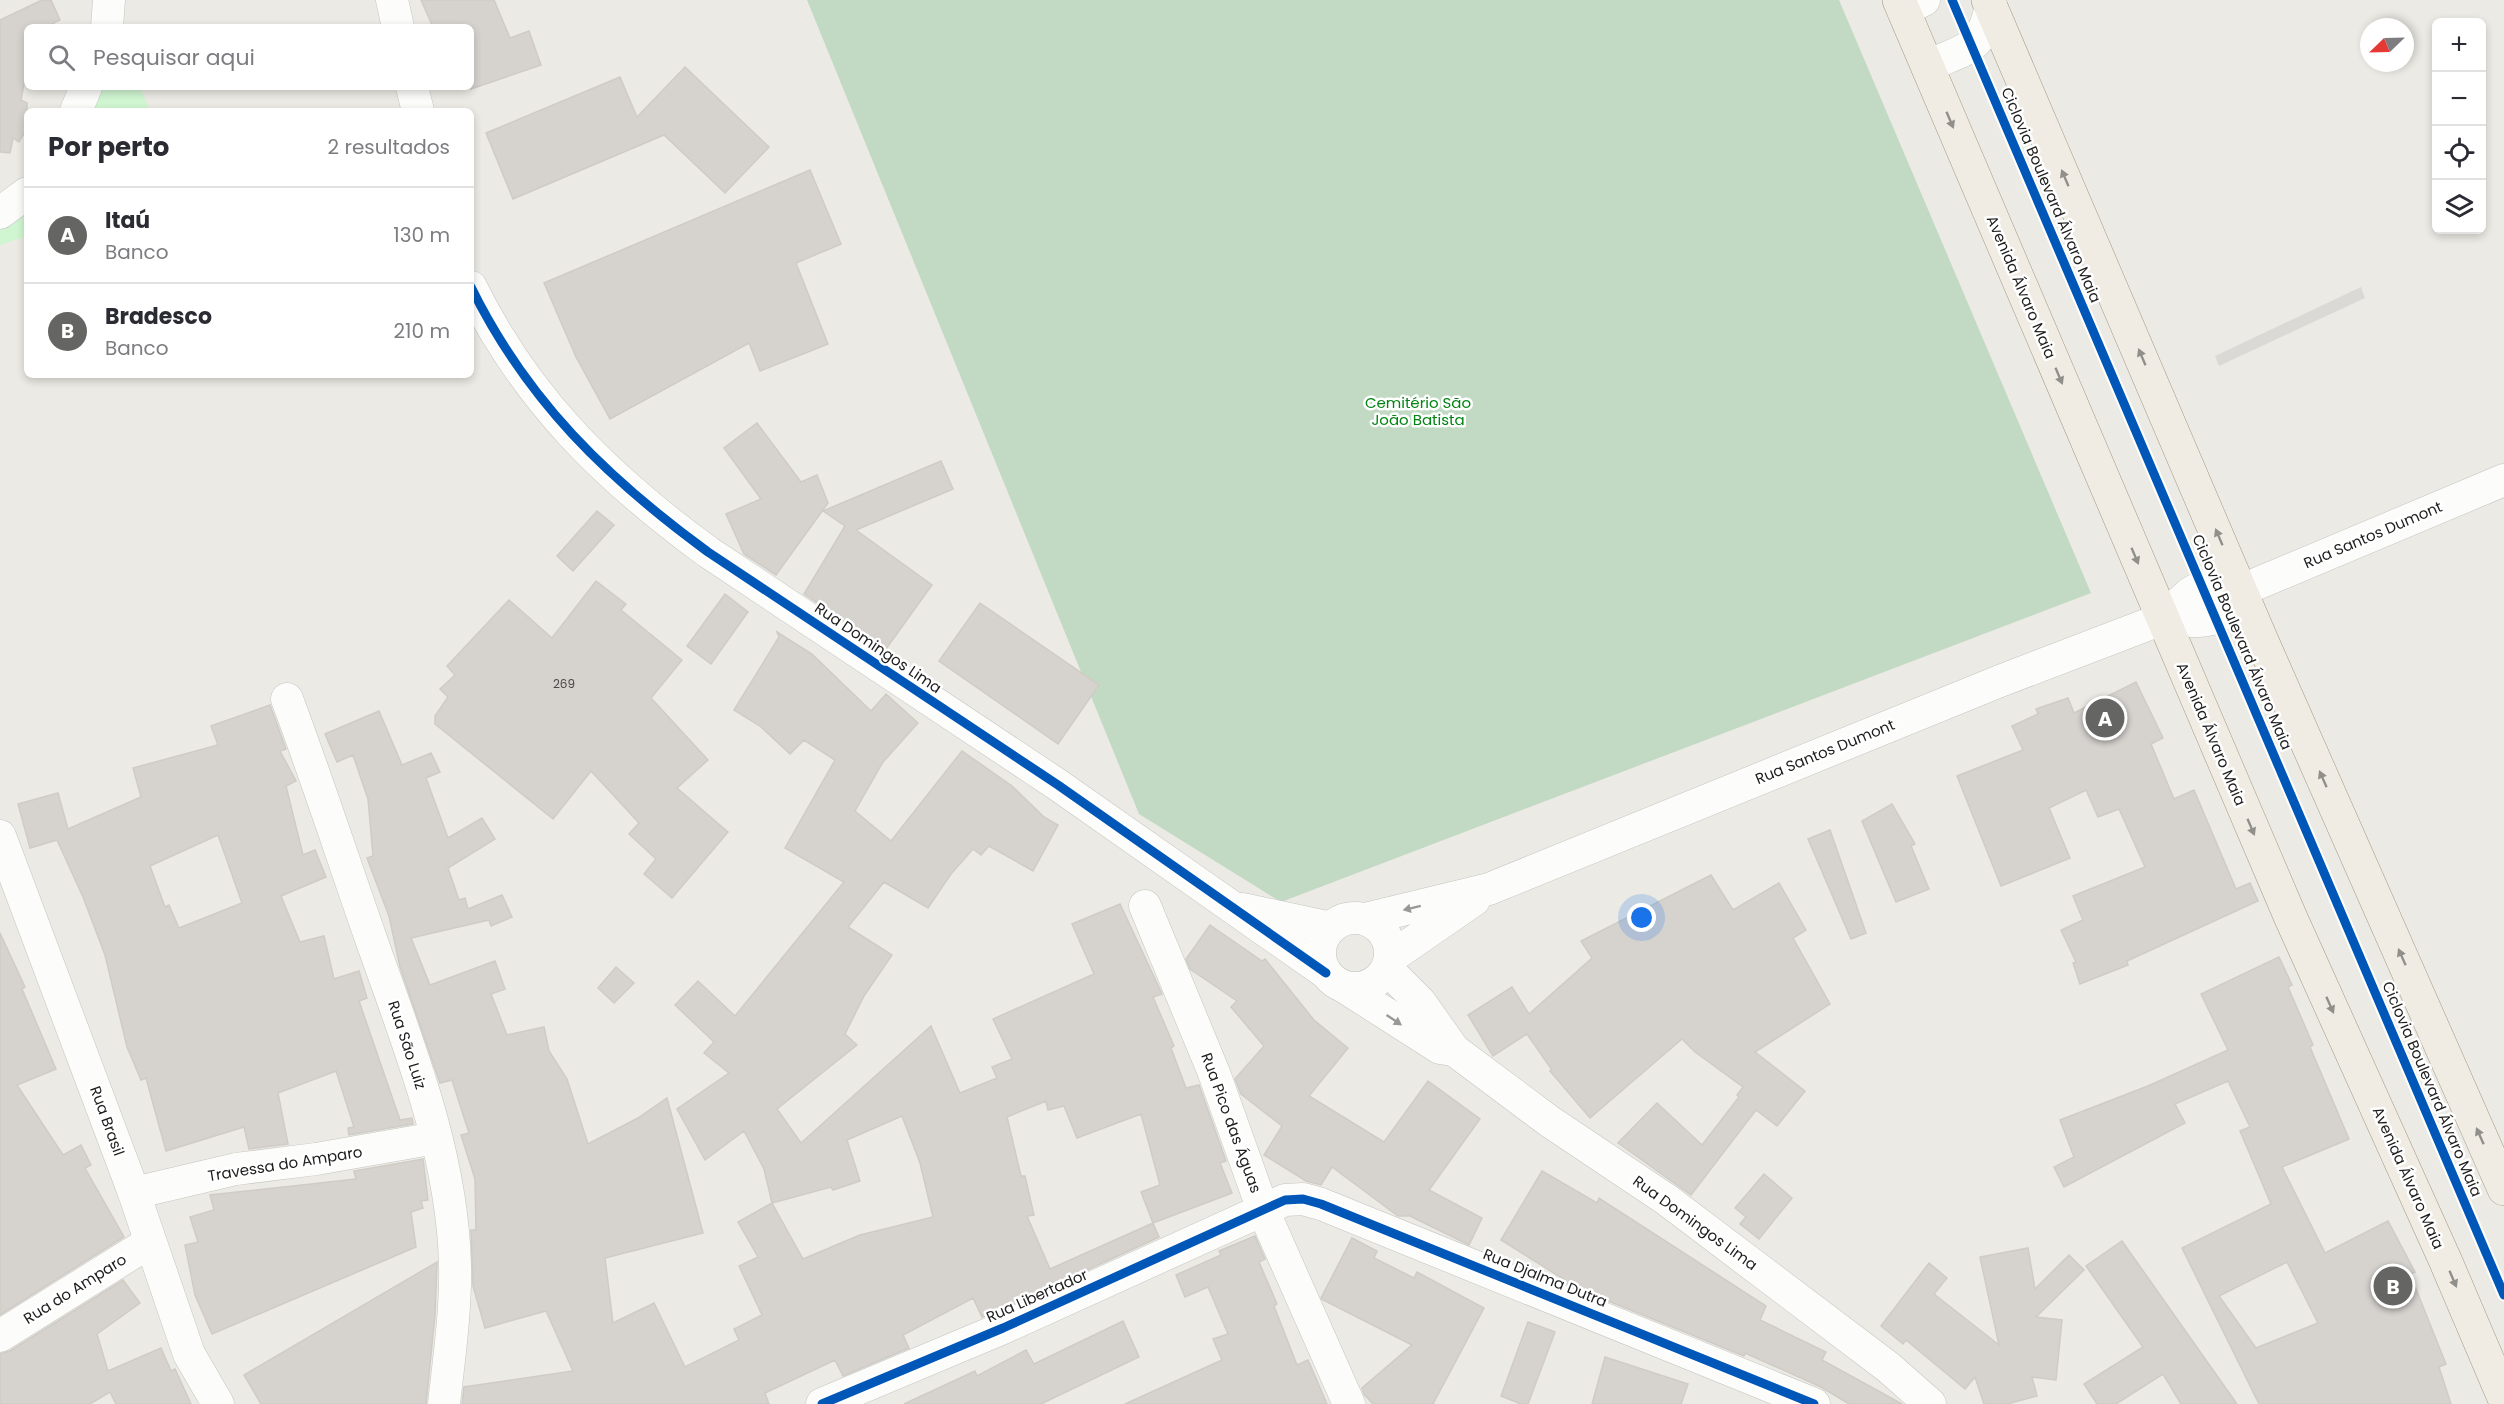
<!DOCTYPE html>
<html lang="pt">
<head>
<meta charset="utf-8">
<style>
	body { margin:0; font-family:Poppins,sans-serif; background:#f7f7f7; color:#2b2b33 }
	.controls { position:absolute; right:18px; top:18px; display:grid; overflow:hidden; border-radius:9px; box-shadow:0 3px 9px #0003 }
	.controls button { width:54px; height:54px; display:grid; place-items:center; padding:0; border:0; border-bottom:2px solid #e1e1e2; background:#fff; color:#2b2b33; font:30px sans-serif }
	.compass { position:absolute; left:2360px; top:18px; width:54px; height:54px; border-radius:50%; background:#fff; box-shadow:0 3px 9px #0003; rotate:247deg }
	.you { position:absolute; left:1642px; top:918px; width:21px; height:21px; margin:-15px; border:4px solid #fff; border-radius:50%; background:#1a73e8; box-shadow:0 0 0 9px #1a73e833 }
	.badge { display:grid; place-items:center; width:39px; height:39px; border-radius:50%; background:#656563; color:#fff; font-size:20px; font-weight:700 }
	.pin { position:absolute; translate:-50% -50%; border:3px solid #fff; box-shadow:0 2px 6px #0006 }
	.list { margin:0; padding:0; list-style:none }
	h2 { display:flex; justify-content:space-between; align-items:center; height:78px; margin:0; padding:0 24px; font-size:26px }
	h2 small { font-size:20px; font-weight:400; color:#7c7c81 }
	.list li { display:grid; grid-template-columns:39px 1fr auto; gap:18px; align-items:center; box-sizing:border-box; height:96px; padding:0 24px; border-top:2px solid #e1e1e2 }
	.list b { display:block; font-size:22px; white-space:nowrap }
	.list p { margin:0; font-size:20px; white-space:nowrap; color:#7c7c81 }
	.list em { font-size:20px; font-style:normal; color:#7c7c81 }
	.icon { flex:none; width:33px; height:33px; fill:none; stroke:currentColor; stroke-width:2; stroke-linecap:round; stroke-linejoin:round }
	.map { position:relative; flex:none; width:2504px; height:1404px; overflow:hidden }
	.search { position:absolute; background:#fff; box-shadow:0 3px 9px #0003; left:24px; top:24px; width:450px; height:66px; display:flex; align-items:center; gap:15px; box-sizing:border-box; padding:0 21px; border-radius:9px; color:#7c7c81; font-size:22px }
	.panel { position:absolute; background:#fff; box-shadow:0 3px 9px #0003; left:24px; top:108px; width:450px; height:270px; border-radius:9px }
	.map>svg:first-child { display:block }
	.residential { fill:#dbd9d6 }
	.cemetery { fill:#c2d9c4 }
	.park { fill:#d0f6d1 }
	.building { fill:#d6d3cf; stroke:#cfcbc5; stroke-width:1.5; fill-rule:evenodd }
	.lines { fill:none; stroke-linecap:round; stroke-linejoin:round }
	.street-casing { stroke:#c4c4c1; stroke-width:33 }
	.primary-casing { stroke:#a29982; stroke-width:34 }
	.street { stroke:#fcfcfb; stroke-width:32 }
	.primary { stroke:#f0ece3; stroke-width:33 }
	.cycleway-casing { stroke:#fff; stroke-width:13 }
	.cycleway { stroke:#0057b8; stroke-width:9 }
	.oneway { fill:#918f8a }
	.oneway2 { fill:#989897 }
	.labels { text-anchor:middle; stroke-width:5; stroke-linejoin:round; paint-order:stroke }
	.number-label { font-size:12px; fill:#4b4a4a }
	.street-label { font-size:15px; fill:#1d1d1d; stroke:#fff }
	.park-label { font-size:15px; fill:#008512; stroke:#fff }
</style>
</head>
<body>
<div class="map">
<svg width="2504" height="1404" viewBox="0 0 2504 1404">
	<rect width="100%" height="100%" fill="#eceae4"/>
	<polygon class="residential" points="2361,287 2365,298 2219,366 2215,356"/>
	<polygon class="cemetery" points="807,0 1839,0 2091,593 1281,902 1139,814"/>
	<g class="park">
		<polygon points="100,87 140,87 150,111 90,111"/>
		<polygon points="27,202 27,236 0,245 0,220"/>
	</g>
	<g class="building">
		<polygon points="42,0 51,0 60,20 46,27 27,27 27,68 21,100 27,103 27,128 19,142 13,138 10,153 0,152 0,20"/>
		<polygon points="421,0 494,0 510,38 529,31 541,65 471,89 471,27 433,27"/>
		<polygon points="685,67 769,147 725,193 664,135 513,199 486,133 620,77 637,117"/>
		<polygon points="810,170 841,244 796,263 828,344 760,371 749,343 610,419 576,357 544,283"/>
		<polygon points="757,423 801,482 817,475 828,503 776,575 744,554 726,514 761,499 724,448"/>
		<polygon points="941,461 953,489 856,530 932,585 886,649 804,594 845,526 823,511"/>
		<polygon points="597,511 614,525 573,571 557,556"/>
		<polygon points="596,581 626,604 621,610 682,660 651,698 708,760 677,788 728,832 672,898 644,874 656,859 629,834 639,823 591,771 553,819 435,724 435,716 448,697 440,689 455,675 447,666 509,600 552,638"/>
		<polygon points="725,594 748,612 711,664 687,646"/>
		<polygon points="980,603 1099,685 1058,744 939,661"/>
		<path d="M777,632L812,654L871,711L886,694L918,723L883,762L855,811L891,841L962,751L1012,786L1044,817L1058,825L1033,871L989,846L981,855L973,849L951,874L928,908L884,882L848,927L892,955L864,996L845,1034L857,1045L777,1109L801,1143L931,1026L960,1093L997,1078L992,1067L1012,1059L993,1019L1094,974L1072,924L1120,904L1162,994L1153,997L1174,1046L1171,1048L1186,1088L1199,1085L1226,1161L1220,1163L1232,1193L1153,1223L1159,1237L996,1312L982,1317L973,1298L903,1335L909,1348L843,1376L835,1360L765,1393L769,1404H462L464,1387L573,1371L546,1311L485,1328L473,1286L471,1230H476L475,1179L461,1135L469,1133L452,1080L440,1083L400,967L389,916L367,858L373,856L368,799L353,755L337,762L325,734L379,711L402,765L431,753L440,772L426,778L448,838L482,818L495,839L448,868L459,900L465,898L468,909L502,895L512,917L491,926L489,920L411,938L430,985L495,961L505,989L491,994L507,1035L544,1027L549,1051L567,1079L588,1144L638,1118L667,1098L703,1233L605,1258L613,1323L654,1303L685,1367L739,1340L734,1329L762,1315L739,1266L758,1257L738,1222L772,1203L764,1169L744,1131L705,1160L677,1109L729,1073L704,1053L714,1042L675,1005L698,981L735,1016L844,882L785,848L835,760L804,740L790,754L760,726L734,710L779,637ZM1046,1101L1048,1110L1064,1106L1077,1138L1141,1114L1160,1185L1141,1192L1153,1223L1050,1269L1027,1216L1034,1215L1025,1176H1021L1007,1117ZM902,1116L920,1163L933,1217L860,1235L803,1259L772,1203L831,1187L833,1190L860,1181L847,1140Z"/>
		<polygon points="2136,682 2163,738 2151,744 2174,799 2194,790 2236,889 2250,883 2258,901 2127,961 2128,965 2080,984 2073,963 2076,962 2061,930 2083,920 2073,896 2145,867 2119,809 2098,817 2086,790 2049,808 2070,858 2001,886 1957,776 2023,750 2012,726 2038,714 2036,709 2068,698 2074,713"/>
		<path d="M270,705L286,749L280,751L296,781L286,786L303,855L315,850L326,877L281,896L300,942L324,936L334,979L359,971L367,998L359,1001L400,1120L412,1118L413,1124L349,1135L348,1128L354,1127L336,1071L278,1093L288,1144L249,1149L244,1127L166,1151L146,1078L141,1080L127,1047L105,955L83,897L57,840L30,848L18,804L58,793L68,829L141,797L133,768L218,745L211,726ZM218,835L242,903L179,928L169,905L165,907L150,866Z"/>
		<polygon points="1892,804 1915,844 1911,846 1929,889 1896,902 1862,821"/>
		<polygon points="1830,830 1866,933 1851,939 1808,839"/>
		<polygon points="1711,875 1733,910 1779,883 1806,930 1793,938 1830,1004 1755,1052 1805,1091 1777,1126 1756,1110 1691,1195 1618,1143 1657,1103 1702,1145 1739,1097 1737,1095 1743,1087 1695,1052 1682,1039 1590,1118 1550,1071 1552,1070 1527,1034 1493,1056 1468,1015 1512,987 1529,1014 1592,958 1581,941"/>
		<polygon points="1210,925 1262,961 1265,959 1314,1020 1348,1048 1309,1096 1384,1142 1428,1081 1480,1119 1429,1190 1482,1218 1469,1245 1410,1216 1398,1216 1332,1167 1321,1185 1306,1181 1264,1155 1282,1126 1241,1094 1235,1079 1264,1046 1231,1007 1237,1001 1190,969 1186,959"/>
		<polygon points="0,933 25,987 22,989 56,1069 17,1085 63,1155 81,1145 91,1165 85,1168 124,1237 0,1315"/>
		<path d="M2279,957L2292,985L2288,987L2313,1045L2310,1047L2349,1139L2282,1167L2325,1253L2388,1221L2415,1272L2410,1274L2446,1364L2439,1367L2451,1404H2259L2182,1248L2271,1204L2240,1131L2250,1127L2228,1081L2175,1104L2185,1123L2064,1187L2054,1167L2074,1157L2060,1120L2148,1086L2228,1050L2201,994ZM2287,1262L2318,1323L2256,1348L2219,1296Z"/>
		<polygon points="616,967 634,983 614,1003 598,988"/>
		<polygon points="423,1159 428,1200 421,1201 423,1208 411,1212 416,1247 212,1334 195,1295 185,1245 198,1242 190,1217 214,1210 210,1195 356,1179 354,1171"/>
		<polygon points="1542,1171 1597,1203 1599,1198 1766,1306 1760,1320 1826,1352 1822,1360 1902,1404 1849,1404 1821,1387 1745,1353 1744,1356 1564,1283 1565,1280 1501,1240"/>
		<polygon points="1764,1174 1792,1198 1759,1239 1740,1224 1746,1217 1735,1208"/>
		<polygon points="1255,1236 1265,1259 1259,1262 1277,1304 1274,1306 1297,1365 1308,1360 1327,1404 1125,1404 1222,1360 1213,1339 1228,1334 1208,1287 1185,1297 1176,1275 1221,1255 1219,1251"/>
		<polygon points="1352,1238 1377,1251 1374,1258 1414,1278 1417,1272 1484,1308 1433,1404 1373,1404 1364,1394 1362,1388 1412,1345 1323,1300 1321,1298"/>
		<polygon points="2122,1241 2237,1404 2181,1404 2163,1374 2116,1404 2097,1404 2084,1384 2143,1347 2086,1266"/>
		<polygon points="2028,1248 2035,1289 2069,1255 2084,1270 2036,1317 2062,1320 2056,1380 2032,1377 2037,1396 2007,1404 1984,1404 1975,1377 1965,1389 1906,1340 1903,1344 1881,1326 1929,1263 1947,1278 1934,1294 1999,1345 1980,1257"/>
		<polygon points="437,1262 435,1315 426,1404 261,1404 244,1375"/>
		<polygon points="123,1280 140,1303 97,1334 108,1371 161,1348 171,1371 175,1369 191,1404 116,1404 110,1392 90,1404 0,1404 0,1354 10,1351"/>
		<polygon points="1123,1321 1139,1357 1041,1404 904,1404 975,1371 977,1376 1026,1350 1034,1364"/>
		<polygon points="1528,1322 1555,1332 1528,1404 1521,1404 1501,1396"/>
		<polygon points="1605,1357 1688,1384 1681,1404 1592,1404"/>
	</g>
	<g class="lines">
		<g class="street-casing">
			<g id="street">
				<polyline points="392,0 398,27"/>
				<polyline points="1903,10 1924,0"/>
				<polyline points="107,27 109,0"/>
				<path d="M1927,66C1966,48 1982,52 1991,5"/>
				<polyline points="412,87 418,111"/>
				<polyline points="76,111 86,87"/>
				<polyline points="0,213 27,193"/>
				<path d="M471,287C527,401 607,478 708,552L1058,785L1326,973"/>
				<path d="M2162,619C2201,621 2220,629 2242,590L2504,480"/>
				<path d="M287,699C317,779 343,859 371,939C408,1044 452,1151 455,1264C456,1311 449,1358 444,1404"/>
				<polyline points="0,836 134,1193 189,1354 218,1404"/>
				<polyline points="1145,906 1214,1073 1263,1210 1349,1404"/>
				<polyline points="1242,909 1331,928"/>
				<circle cx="1355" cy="953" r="35"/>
				<polyline points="1365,919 1489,889 2000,681 2162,619 2189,594 2202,586 2220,583 2242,590"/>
				<polyline points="1390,958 1474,900"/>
				<polyline points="1387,969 1420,1002 1454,1050 1549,1121 1667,1200 1888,1367 1930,1404"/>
				<polyline points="1346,988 1440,1048 1453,1050"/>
				<polyline points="134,1193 236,1169 316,1159 436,1138"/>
				<polyline points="0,1336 150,1242"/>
				<polyline points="822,1404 1003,1328 1285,1200 1303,1199 1321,1204 1814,1404"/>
			</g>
		</g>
		<g class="primary-casing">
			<g id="primary">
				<polyline points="1899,0 2290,916 2446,1262 2504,1398"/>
				<polyline points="1988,0 2262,641 2504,1189"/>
			</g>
		</g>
		<use href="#street" class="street"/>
		<use href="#primary" class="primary"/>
		<g class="cycleway-casing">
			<g id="cycleway">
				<polyline points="1952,0 2504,1295"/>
				<path d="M471,287C527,401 607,478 708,552L1058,785L1326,973"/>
				<polyline points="822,1404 1003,1328 1285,1200 1303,1199 1321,1204 1814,1404"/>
			</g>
		</g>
		<use href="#cycleway" class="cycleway"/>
	</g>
	<defs><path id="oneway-solid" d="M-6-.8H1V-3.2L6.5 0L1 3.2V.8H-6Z" transform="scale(1.5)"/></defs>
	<g class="oneway">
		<use href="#oneway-solid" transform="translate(1950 120) rotate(67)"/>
		<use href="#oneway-solid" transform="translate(2065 178) rotate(-113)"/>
		<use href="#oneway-solid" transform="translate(2142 357) rotate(-113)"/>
		<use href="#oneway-solid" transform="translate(2059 376) rotate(67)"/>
		<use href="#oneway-solid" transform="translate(2219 537) rotate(-113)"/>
		<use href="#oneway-solid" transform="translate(2135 556) rotate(67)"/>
		<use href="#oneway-solid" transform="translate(2323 779) rotate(-114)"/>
		<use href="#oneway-solid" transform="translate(2251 827) rotate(67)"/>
		<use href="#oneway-solid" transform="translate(2402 957) rotate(-114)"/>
		<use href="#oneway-solid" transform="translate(2330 1005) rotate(66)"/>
		<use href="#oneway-solid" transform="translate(2480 1136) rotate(-114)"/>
		<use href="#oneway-solid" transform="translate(2453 1279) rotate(67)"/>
	</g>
	<g class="oneway2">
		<use href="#oneway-solid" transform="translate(1412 908) rotate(166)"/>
		<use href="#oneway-solid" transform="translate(1394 1020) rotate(34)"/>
	</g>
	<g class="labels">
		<g class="number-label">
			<text x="564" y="688">269</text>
		</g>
		<g class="street-label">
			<text transform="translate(2051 195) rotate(67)" y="5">Ciclovia Boulevard Álvaro Maia</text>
			<text transform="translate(2021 287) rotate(67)" y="5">Avenida Álvaro Maia</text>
			<text transform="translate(2373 535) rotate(-23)" y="5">Rua Santos Dumont</text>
			<text transform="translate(2242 642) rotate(67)" y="5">Ciclovia Boulevard Álvaro Maia</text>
			<text transform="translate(878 648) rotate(34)" y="5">Rua Domingos Lima</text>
			<text transform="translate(2211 734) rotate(67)" y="5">Avenida Álvaro Maia</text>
			<text transform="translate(1825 752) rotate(-22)" y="5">Rua Santos Dumont</text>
			<text transform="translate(407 1045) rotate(72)" y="5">Rua São Luiz</text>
			<text transform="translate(2432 1089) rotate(67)" y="5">Ciclovia Boulevard Álvaro Maia</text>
			<text transform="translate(107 1121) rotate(70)" y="5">Rua Brasil</text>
			<text transform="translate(1231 1123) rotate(70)" y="5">Rua Pico das Águas</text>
			<text transform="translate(285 1164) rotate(-9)" y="5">Travessa do Amparo</text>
			<text transform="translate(2408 1178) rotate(66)" y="5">Avenida Álvaro Maia</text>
			<text transform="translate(1695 1223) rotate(36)" y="5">Rua Domingos Lima</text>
			<text transform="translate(1545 1278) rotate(22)" y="5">Rua Djalma Dutra</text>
			<text transform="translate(75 1289) rotate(-32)" y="5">Rua do Amparo</text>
			<text transform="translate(1037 1296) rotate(-24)" y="5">Rua Libertador</text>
		</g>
		<g class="park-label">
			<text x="1418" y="408">Cemitério São<tspan x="1418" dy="17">João Batista</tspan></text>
		</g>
	</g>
</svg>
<div class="controls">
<button>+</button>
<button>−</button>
<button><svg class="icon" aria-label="locate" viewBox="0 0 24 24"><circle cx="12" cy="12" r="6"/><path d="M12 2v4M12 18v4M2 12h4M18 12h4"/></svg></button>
<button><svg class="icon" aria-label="layers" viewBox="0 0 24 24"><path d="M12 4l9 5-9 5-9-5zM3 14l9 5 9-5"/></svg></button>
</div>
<svg class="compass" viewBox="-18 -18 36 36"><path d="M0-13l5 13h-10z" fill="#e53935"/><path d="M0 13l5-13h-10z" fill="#7c7c81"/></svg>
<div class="you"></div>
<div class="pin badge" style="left:2105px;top:718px">A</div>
<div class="pin badge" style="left:2393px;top:1286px">B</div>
<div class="search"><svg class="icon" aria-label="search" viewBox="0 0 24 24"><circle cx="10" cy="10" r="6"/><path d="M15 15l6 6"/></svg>Pesquisar aqui</div>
<section class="panel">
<h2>Por perto<small>2 resultados</small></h2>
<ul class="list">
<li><span class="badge">A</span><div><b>Itaú</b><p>Banco</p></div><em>130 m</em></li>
<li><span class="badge">B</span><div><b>Bradesco</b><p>Banco</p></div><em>210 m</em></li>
</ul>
</section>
</div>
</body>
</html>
